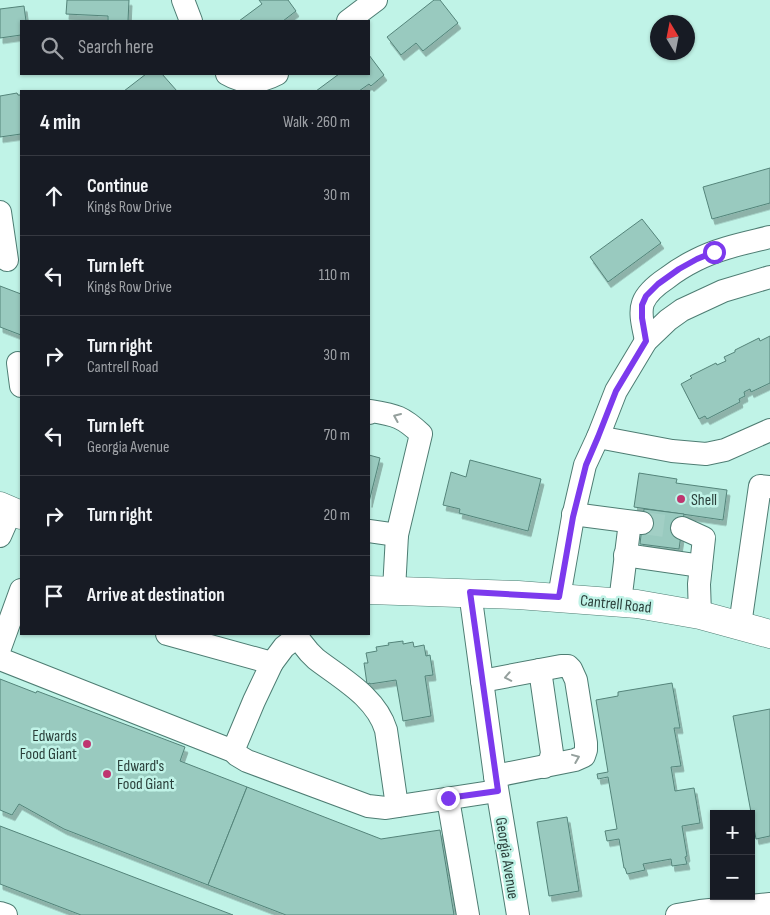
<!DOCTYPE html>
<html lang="en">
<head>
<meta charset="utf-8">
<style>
	body { margin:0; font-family:"Sofia Sans Condensed",sans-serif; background:#242831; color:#f1f3f6 }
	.controls { position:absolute; right:15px; bottom:15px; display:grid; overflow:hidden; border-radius:0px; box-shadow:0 1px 4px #0004 }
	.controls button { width:45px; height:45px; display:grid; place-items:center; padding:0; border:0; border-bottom:1px solid #363941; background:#171b24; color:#f1f3f6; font:25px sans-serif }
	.compass { position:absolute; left:650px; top:15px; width:45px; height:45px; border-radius:50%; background:#171b24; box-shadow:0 1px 4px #0004; rotate:350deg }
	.stop { position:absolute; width:15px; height:15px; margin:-11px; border:4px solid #7c3aed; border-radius:50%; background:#fff }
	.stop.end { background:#7c3aed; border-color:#fff; box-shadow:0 1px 5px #0008 }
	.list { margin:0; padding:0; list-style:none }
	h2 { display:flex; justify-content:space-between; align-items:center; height:65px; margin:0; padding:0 20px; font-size:21px }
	h2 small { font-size:16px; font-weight:400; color:#9ea1a6 }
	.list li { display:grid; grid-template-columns:32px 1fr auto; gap:15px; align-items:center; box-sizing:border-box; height:80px; padding:0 20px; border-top:1px solid #363941 }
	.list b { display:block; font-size:19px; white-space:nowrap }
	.list p { margin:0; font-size:16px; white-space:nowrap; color:#9ea1a6 }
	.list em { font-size:16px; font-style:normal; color:#9ea1a6 }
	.icon { flex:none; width:28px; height:28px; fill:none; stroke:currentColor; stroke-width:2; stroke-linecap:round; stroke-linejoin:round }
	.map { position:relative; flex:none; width:770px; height:915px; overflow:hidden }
	.search { position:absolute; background:#171b24; box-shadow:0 1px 4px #0004; left:20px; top:20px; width:350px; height:55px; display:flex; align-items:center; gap:12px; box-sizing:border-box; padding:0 18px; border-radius:0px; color:#9ea1a6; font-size:19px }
	.panel { position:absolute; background:#171b24; box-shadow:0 1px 4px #0004; left:20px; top:90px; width:350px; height:545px; border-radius:0px }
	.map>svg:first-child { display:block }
	.building { fill:#99cabf; stroke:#54847a; filter:url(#shadow) }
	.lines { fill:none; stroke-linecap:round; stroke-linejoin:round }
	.minor-tunnel { stroke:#a2cfc5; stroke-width:22; stroke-dasharray:22 11; stroke-linecap:butt }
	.minor-casing { stroke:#4e7d73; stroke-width:24 }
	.major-casing { stroke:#4e7d73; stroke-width:29 }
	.minor { stroke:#fff; stroke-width:22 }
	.major { stroke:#fff; stroke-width:28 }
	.oneway { stroke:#95a09d }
	.route { stroke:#7c3aed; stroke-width:6 }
	.poi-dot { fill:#bf356f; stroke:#c0f3e7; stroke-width:2 }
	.labels { text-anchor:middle; stroke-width:5; stroke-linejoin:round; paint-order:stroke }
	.poi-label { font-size:16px; fill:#2b403b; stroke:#c0f3e7; text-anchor:start }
	.street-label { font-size:16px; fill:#2b403b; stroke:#c0f3e7 }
</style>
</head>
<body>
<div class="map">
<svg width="770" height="915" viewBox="0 0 770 915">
	<defs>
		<filter id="shadow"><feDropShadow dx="3" dy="5.5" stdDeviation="0" flood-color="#0004"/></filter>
	</defs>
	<rect width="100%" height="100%" fill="#c0f3e7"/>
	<g class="building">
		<polygon points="67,0 129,0 128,21 108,21 108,16 66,14"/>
		<polygon points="259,0 288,0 296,11 283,21 239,21 262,4"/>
		<polygon points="434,0 440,0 458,23 423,51 416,43 401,55 387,37"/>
		<polygon points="24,6 26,21 21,21 21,35 0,38 0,9"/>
		<polygon points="369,55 384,75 371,86 369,84 359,91 316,91 339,74 369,74"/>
		<polygon points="146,74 162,74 177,91 124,91"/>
		<polygon points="17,93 18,95 21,95 21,134 0,137 0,96"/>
		<polygon points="770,168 770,203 712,219 703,187"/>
		<polygon points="642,219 661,243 608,282 590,257"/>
		<polygon points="0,286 21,294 21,335 0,327"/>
		<polygon points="770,336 770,383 751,392 750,389 744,392 745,396 739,399 740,402 707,419 705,416 699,419 681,384 692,378 690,376 716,363 717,365 726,361 724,357 735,352 735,350 759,338 760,341"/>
		<polygon points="369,455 380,458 369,502"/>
		<polygon points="470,460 541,479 528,531 459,513 460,509 443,505 451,472 466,477"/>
		<polygon points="639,473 677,479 676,483 727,490 723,520 634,507"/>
		<polygon points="644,509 684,514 679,549 640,544"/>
		<polygon points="403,641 403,644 413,642 414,647 424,645 426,656 430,655 433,675 425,676 431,716 403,721 396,680 370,684 370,683 367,684 364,663 368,663 366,653 377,651 376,647 389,645 388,643"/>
		<polygon points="0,679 36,693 37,691 185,747 180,761 247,787 208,885 64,829 19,804 12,815 0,810"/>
		<polygon points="672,683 680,728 674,728 681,766 671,767 675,791 694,788 700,823 682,826 687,856 685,857 687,864 672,866 671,859 643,864 645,870 627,874 625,868 624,868 619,839 607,841 605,831 617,829 608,777 598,779 597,774 608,772 596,700 618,696 618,692"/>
		<polygon points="770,709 770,836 756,839 733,716"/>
		<polygon points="247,787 381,839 440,830 454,915 286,915 208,885"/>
		<polygon points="567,817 579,891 549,896 537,822"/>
		<polygon points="0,826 233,915 81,915 0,884"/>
	</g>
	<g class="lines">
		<polyline class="minor-tunnel" points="642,523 682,528"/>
		<g class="minor-casing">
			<g id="minor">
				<polyline points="183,0 191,21"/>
				<polyline points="348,21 376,0"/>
				<path d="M227,74C244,84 260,83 277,74"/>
				<polyline points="0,212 7,260"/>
				<path d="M646,341C644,329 639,314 643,303C647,292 658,284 667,278C676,271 686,265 696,260C719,248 746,243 770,237"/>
				<polyline points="21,364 18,363 21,386"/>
				<path d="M369,413L371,411C396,415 403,417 421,434L397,535L394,590"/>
				<polyline points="598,437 672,451 706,454 725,450 770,430"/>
				<polyline points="573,514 642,523"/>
				<polyline points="682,528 704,538 699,584 700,615"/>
				<polyline points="369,531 397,535"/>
				<polyline points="0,536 11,511"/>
				<polyline points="625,555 701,566"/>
				<polyline points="470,592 495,776 518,915"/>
				<polyline points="559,597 573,517 585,465 598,437 616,391 646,341 668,320 682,310 723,291 770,277"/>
				<polyline points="620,602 630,522"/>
				<polyline points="740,625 760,486 770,487"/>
				<polyline points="167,634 272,663"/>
				<path d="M297,637L309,652L316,659C342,679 376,697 386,730L397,806"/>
				<polyline points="0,648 21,590"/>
				<polyline points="0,659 233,751 237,755 247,761 368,806 386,808 497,791"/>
				<polyline points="540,670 552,753 550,761 544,767"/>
				<polyline points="482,681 561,666 568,666 571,669 576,680 586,743 586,750 584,756 575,760 495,776"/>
				<polyline points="233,751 254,701 272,663 284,647 297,637 298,634"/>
				<polyline points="448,799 468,915"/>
				<polyline points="0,913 6,915"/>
				<polyline points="677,915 700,911 770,904"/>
			</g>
		</g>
		<g class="major-casing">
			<g id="major">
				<polyline points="0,506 21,515"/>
				<polyline points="369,590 518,595 637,604 700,615 770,634"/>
			</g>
		</g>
		<use href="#minor" class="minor"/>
		<use href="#major" class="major"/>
	</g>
	<defs><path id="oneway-chevron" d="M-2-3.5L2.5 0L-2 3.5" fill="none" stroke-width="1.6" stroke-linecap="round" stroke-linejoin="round" transform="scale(1.25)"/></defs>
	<g class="oneway">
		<use href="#oneway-chevron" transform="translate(397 417) rotate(-157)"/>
		<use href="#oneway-chevron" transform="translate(508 677) rotate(169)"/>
		<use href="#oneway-chevron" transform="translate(576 758) rotate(-22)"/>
	</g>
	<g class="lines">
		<polyline class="route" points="448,798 498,791 470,592 559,597 573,517 586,465 598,437 616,391 646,341 642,318 642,305 646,296 658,284 679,269 697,259 714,252"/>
	</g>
	<g class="poi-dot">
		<circle cx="681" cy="499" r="5"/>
		<circle cx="87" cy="744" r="5"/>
		<circle cx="107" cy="774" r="5"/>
	</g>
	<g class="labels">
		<g class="poi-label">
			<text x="691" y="505">Shell</text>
			<text x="77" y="741" text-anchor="end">Edwards<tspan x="77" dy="18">Food Giant</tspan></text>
			<text x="117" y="771">Edward's<tspan x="117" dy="18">Food Giant</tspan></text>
		</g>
		<g class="street-label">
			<text transform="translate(616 603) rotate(6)" y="6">Cantrell Road</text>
			<text transform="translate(508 858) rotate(81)" y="6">Georgia Avenue</text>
		</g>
	</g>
</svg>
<div class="controls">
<button>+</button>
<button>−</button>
</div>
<svg class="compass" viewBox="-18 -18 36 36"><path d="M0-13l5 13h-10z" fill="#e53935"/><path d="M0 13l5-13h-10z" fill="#9ea1a6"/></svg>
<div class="stop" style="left:714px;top:252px"></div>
<div class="stop end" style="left:448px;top:798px"></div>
<div class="search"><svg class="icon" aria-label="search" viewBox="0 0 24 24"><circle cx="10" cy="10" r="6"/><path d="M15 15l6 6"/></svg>Search here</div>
<section class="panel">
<h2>4 min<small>Walk · 260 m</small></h2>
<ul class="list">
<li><svg class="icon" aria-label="ahead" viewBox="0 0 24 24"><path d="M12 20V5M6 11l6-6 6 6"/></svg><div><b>Continue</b><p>Kings Row Drive</p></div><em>30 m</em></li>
<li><svg class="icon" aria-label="left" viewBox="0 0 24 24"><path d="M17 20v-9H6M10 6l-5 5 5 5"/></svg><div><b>Turn left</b><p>Kings Row Drive</p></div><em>110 m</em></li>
<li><svg class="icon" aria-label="right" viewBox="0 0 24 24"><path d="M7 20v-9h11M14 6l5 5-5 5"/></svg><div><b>Turn right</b><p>Cantrell Road</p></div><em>30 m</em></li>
<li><svg class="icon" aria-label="left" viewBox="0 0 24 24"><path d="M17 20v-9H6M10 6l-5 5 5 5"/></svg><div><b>Turn left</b><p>Georgia Avenue</p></div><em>70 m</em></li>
<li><svg class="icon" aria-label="right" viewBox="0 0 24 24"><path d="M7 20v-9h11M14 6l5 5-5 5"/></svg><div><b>Turn right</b></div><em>20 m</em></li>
<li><svg class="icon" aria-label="arrive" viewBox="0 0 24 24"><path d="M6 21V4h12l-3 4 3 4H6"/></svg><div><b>Arrive at destination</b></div></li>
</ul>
</section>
</div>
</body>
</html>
